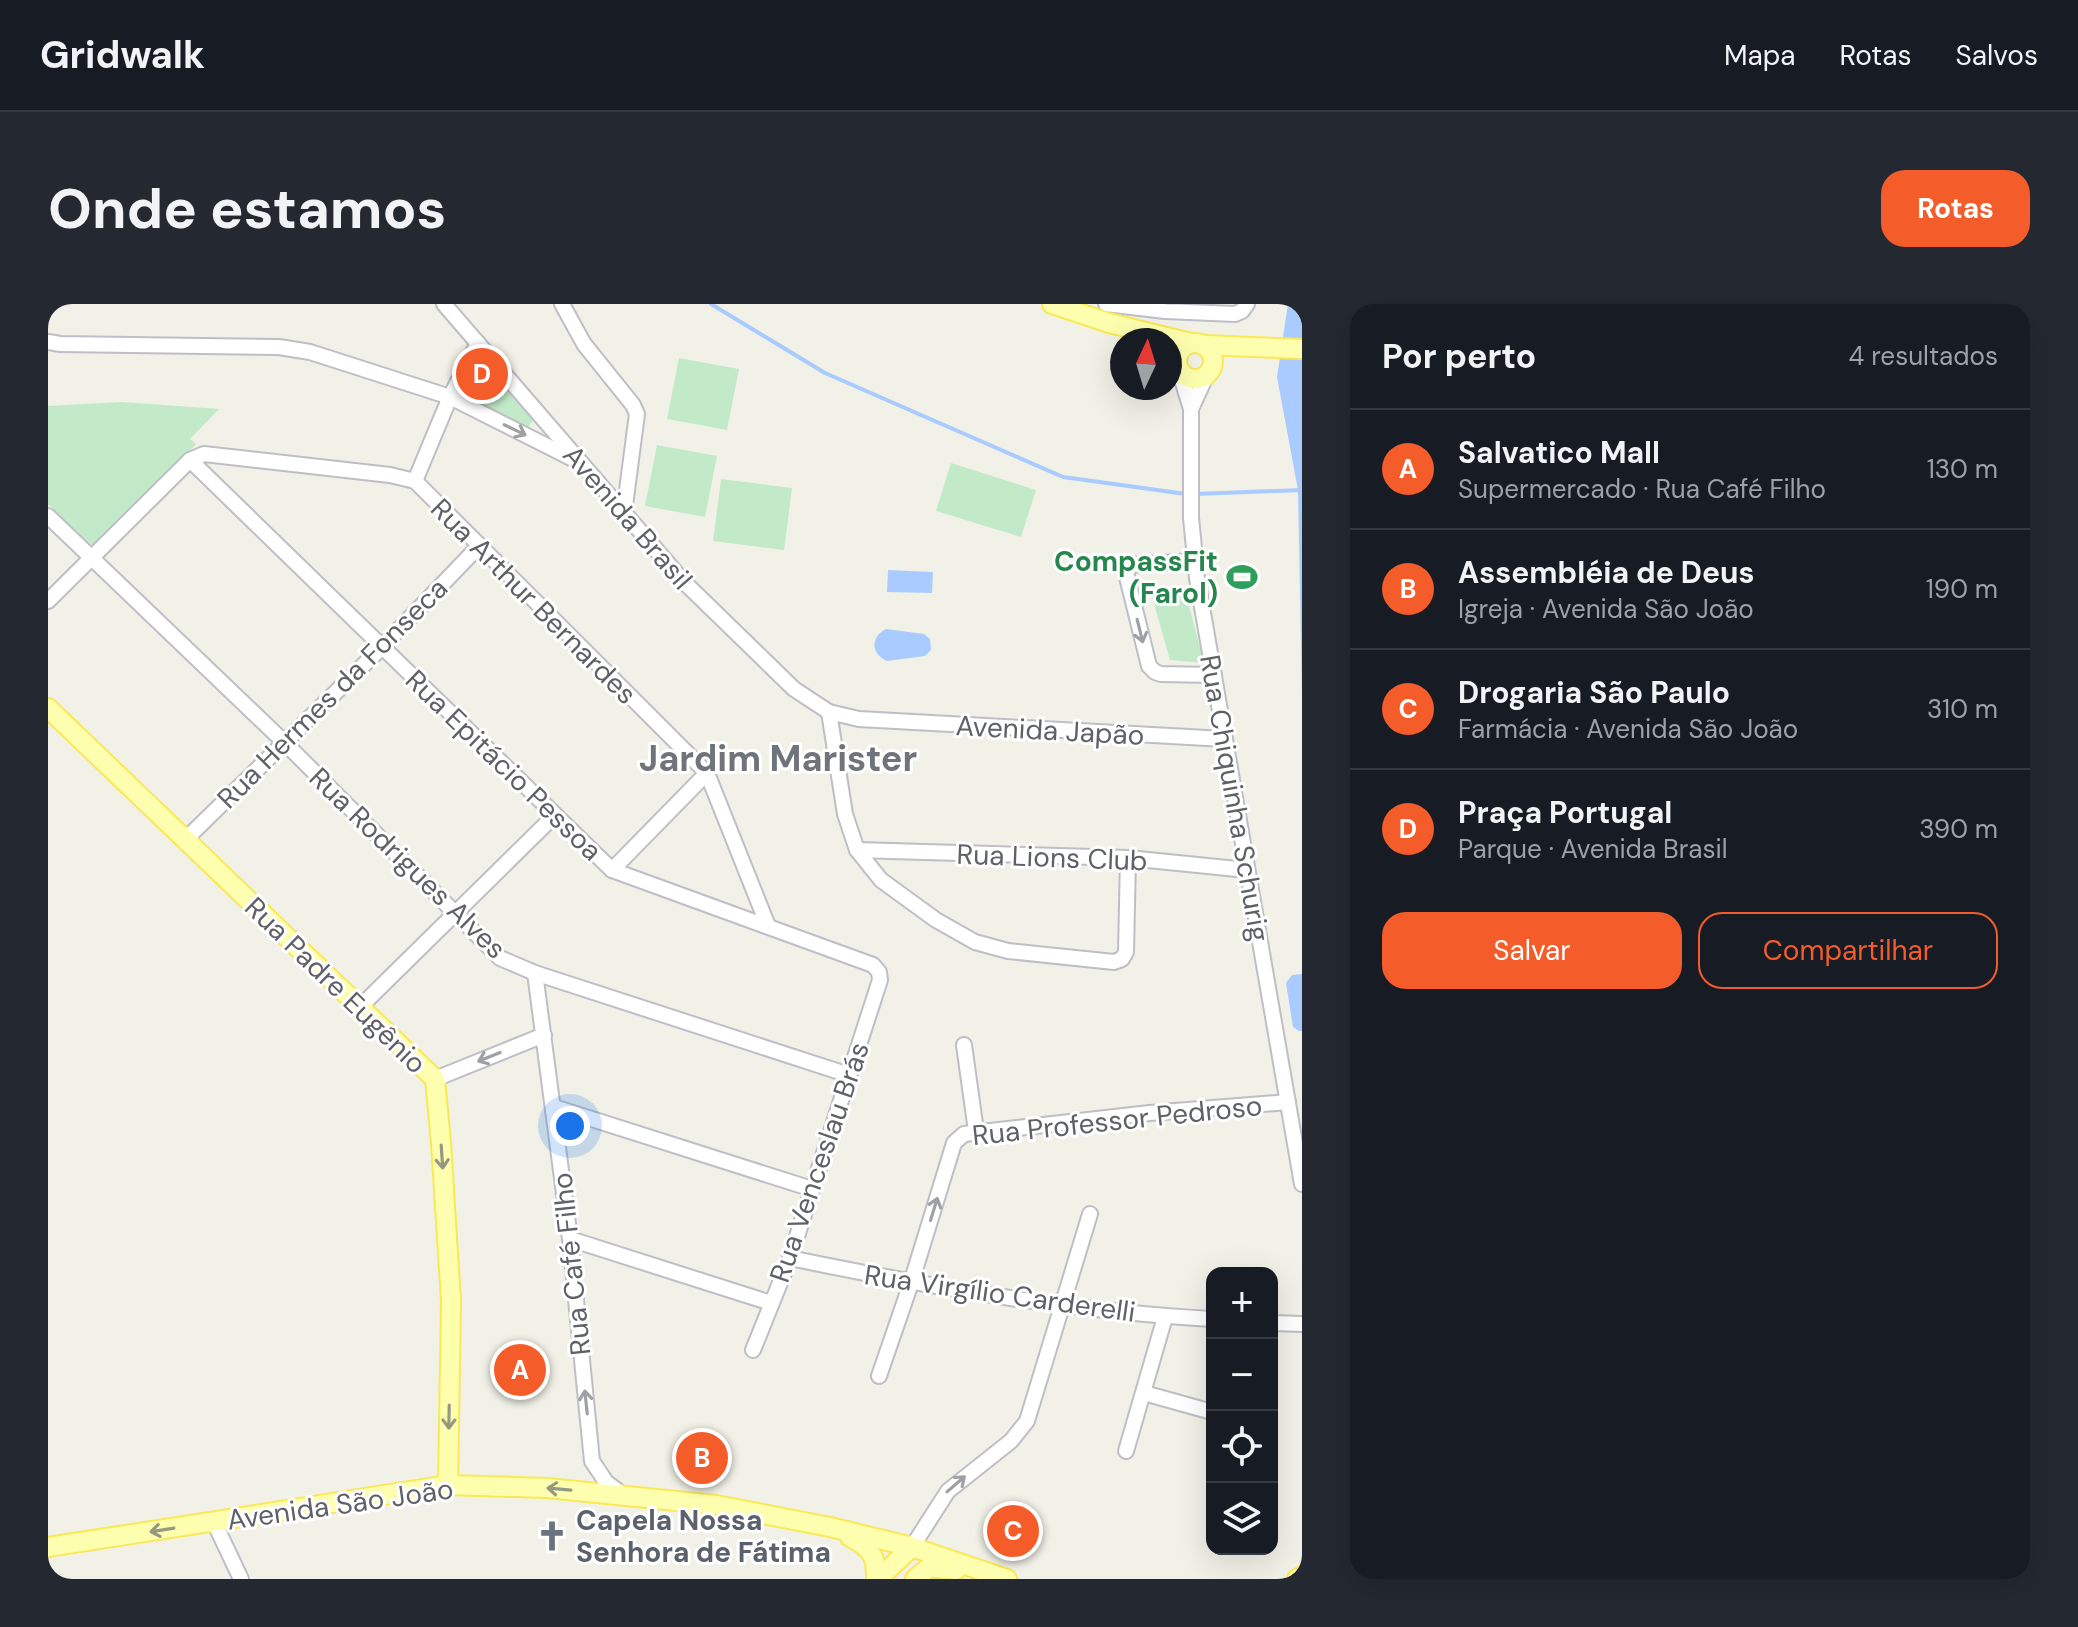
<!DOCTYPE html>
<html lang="pt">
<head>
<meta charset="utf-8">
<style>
	body { margin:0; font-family:"DM Sans",sans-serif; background:#242831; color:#f1f3f6 }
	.controls { position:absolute; right:24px; bottom:24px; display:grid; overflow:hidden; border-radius:16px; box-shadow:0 8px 32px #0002 }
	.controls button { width:72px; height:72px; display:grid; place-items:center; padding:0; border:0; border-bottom:2px solid #363941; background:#171b24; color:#f1f3f6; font:40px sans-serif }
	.compass { position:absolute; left:1062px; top:24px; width:72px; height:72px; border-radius:50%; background:#171b24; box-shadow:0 8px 32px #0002; rotate:4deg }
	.you { position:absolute; left:522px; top:822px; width:28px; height:28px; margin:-20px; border:6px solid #fff; border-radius:50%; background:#1a73e8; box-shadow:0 0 0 12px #1a73e833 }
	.badge { display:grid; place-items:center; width:52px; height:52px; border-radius:50%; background:#f45c2a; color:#fff; font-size:26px; font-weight:700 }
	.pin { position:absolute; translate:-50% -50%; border:4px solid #fff; box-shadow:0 2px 8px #0006 }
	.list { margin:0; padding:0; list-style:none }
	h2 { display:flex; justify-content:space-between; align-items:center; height:104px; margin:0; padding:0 32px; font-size:34px }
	h2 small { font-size:26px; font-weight:400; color:#9ea1a6 }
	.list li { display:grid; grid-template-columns:52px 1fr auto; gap:24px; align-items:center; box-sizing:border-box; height:120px; padding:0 32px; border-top:2px solid #363941 }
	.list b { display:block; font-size:30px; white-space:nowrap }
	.list p { margin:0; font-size:26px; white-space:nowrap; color:#9ea1a6 }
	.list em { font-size:26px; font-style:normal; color:#9ea1a6 }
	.actions { display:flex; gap:16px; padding:24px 32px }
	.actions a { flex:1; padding:18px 0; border:2px solid #f45c2a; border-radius:24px; text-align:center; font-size:28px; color:#f45c2a }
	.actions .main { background:#f45c2a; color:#fff }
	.icon { flex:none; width:44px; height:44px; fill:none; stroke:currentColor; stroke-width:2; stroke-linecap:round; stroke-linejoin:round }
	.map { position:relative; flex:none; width:1254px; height:1275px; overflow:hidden; border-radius:24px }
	header { display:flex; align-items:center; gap:48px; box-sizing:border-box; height:112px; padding:0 40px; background:#171b24; border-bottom:2px solid #363941 }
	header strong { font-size:38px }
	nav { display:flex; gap:44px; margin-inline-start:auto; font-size:28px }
	.intro { display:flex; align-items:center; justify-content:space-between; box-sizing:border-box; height:192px; padding:0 48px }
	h1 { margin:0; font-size:56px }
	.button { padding:20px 36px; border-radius:24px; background:#f45c2a; color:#fff; font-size:28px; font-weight:700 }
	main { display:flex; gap:48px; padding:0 48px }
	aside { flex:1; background:#171b24; border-radius:24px; box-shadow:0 8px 32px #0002 }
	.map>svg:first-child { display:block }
	.green { fill:#c2eac9 }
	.water { fill:#a9cbff }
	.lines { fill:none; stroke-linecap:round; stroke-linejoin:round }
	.stream { stroke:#a9cbff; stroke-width:4 }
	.minor-casing { stroke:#bebfc6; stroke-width:18 }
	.major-casing { stroke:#fae857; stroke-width:22 }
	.minor { stroke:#fff; stroke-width:14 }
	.major { stroke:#feffae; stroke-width:18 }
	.oneway { stroke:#9ea0a4 }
	.oneway2 { stroke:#969880 }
	.labels { text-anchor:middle; stroke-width:6; stroke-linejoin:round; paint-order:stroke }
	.street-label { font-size:28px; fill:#5e6168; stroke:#fff }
	.leisure-label { font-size:28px; font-weight:bold; fill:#27864d; stroke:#fff; text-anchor:end }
	.worship-label { font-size:28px; font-weight:bold; fill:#5b616d; stroke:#fff; text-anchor:start }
	.district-label { font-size:36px; font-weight:bold; fill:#6f737a; stroke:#fff }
</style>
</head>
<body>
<header>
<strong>Gridwalk</strong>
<nav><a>Mapa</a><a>Rotas</a><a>Salvos</a></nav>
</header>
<div class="intro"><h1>Onde estamos</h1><a class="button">Rotas</a></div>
<main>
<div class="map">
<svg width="1254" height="1275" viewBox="0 0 1254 1275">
	<rect width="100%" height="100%" fill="#f1f1e7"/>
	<g class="green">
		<polygon points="430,50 485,116 480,124 413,89"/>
		<polygon points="631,54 691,65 679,126 619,115"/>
		<polygon points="74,98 171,105 142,135 148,140 49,246 0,200 0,102"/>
		<polygon points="609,141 669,152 657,213 597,202"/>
		<polygon points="903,159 988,186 973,233 888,207"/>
		<polygon points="673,175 744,184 736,246 665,237"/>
		<polygon points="1137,286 1156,359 1122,356 1103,289"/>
	</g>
	<g class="water">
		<polygon points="1240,0 1254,0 1254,389 1250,186 1229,73"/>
		<polygon points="840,266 885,268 884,289 839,288"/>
		<path d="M838,325L876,330L882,335L883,346L877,352L839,357C823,350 822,333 838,325Z"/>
		<polygon points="1254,670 1254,727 1251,727 1245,723 1238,679 1244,671"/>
	</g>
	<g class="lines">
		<g class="stream">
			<polyline points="663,0 777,69 1015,173 1138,190"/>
			<polyline points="1147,190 1254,186"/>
		</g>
		<g class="minor-casing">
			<g id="minor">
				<polyline points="396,0 636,278 746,385 781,408 811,415 1177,435"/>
				<polyline points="514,0 536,40 585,101 589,110 576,209"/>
				<polyline points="1058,0 1117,7 1187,10 1194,7 1199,0"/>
				<polyline points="0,38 12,40 231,43 262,48 402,93 525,155"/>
				<polyline points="1130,63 1143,105 1143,214 1149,274 1254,880"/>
				<polyline points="1143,105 1159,70"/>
				<polyline points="142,156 564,566 825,661 831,668 832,676 742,954 705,1046"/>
				<polyline points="367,177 659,469 720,622"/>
				<polyline points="367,177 402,93 430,39"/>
				<polyline points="0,212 237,439 452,654 487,669 801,771"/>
				<polyline points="1147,257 1083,261 1078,269 1101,362 1107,368 1113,370 1166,371"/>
				<polyline points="0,297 142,156 156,150 342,171 367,177"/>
				<polyline points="781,408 797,510 809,546 833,576 888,616 927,638 960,647 1066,658 1074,655 1078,648 1080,554"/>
				<polyline points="137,536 334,343 431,242"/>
				<polyline points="809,546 1080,554 1199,566"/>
				<polyline points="564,566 659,469"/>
				<polyline points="487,669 522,935 544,1157 558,1178 575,1191"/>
				<polyline points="311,704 507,511"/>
				<polyline points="916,741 928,827"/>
				<polyline points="387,775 496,731"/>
				<polyline points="506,803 764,885"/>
				<polyline points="522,935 723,999"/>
				<path d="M742,954C882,983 1021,1007 1164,1015"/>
				<polyline points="1224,1019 1254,1020"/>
				<polyline points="831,1072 863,979 906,839 916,830 1102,809 1240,798"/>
				<polyline points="1096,1089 1164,1108"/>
				<polyline points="1078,1147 1117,1013"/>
				<polyline points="166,1218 193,1275"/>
				<polyline points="864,1243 900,1187 963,1137 979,1117 1042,910"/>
			</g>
		</g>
		<g class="major-casing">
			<g id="major">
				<polyline points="1004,0 1061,19 1143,39"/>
				<circle cx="1147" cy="57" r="18"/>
				<polyline points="1157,41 1254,45"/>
				<polyline points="0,404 387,775 393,839 403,997 400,1181"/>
				<path d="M802,1233C822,1243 829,1252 828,1275"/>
				<polyline points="0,1243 400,1181 499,1184 668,1201 782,1223 864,1243 959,1275"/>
				<polyline points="830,1275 864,1243"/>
				<polyline points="867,1275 881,1263 908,1266"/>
				<polyline points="1249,1275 1254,1272"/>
			</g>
		</g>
		<use href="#minor" class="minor"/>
		<use href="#major" class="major"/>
	</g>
	<defs><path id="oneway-shaft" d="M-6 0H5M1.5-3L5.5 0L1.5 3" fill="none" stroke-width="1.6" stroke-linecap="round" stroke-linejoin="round" transform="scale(2)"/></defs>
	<g class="oneway">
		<use href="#oneway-shaft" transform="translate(467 126) rotate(26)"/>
		<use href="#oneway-shaft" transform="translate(1092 327) rotate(76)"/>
		<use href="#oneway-shaft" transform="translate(441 753) rotate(158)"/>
		<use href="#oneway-shaft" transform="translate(886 905) rotate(-73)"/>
		<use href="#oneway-shaft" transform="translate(538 1098) rotate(-96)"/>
		<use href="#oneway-shaft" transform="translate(908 1180) rotate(-41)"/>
	</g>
	<g class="oneway2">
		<use href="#oneway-shaft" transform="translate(394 853) rotate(86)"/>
		<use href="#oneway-shaft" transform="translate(401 1113) rotate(91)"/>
		<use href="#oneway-shaft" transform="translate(511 1185) rotate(-175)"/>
		<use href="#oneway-shaft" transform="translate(114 1226) rotate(171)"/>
	</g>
	<defs>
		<g id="stadium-bare" transform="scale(2.4)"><path d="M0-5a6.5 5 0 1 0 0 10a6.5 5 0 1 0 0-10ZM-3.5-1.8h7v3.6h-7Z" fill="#2e9e5b" stroke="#fff" stroke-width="2.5" paint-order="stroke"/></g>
		<g id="church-bare" transform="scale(2.4)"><path d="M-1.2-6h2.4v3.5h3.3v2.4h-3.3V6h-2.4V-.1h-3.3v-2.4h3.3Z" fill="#6b7280" stroke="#fff" stroke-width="2.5" paint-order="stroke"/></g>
	</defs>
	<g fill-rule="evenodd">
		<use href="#stadium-bare" x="1194" y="273"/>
		<use href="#church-bare" x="504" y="1232"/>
	</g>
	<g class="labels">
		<g class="street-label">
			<text transform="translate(580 213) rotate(49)" y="10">Avenida Brasil</text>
			<text transform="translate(486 297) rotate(45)" y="10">Rua Arthur Bernardes</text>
			<text transform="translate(284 389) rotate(-45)" y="10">Rua Hermes da Fonseca</text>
			<text transform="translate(1002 426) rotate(3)" y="10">Avenida Japão</text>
			<text transform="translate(456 461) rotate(44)" y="10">Rua Epitácio Pessoa</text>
			<text transform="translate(1187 494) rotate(80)" y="10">Rua Chiquinha Schurig</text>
			<text transform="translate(1004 553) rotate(2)" y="10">Rua Lions Club</text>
			<text transform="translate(360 559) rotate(44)" y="10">Rua Rodrigues Alves</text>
			<text transform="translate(288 681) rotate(44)" y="10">Rua Padre Eugênio</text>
			<text transform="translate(1069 816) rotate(-6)" y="10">Rua Professor Pedroso</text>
			<text transform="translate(771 858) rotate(-71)" y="10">Rua Venceslau Brás</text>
			<text transform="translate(523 960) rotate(-96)" y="10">Rua Café Filho</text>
			<text transform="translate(952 989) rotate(8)" y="10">Rua Virgílio Carderelli</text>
			<text transform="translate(292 1200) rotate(-8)" y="10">Avenida São João</text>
		</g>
		<g class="leisure-label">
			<text x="1170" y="267">CompassFit<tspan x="1170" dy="32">(Farol)</tspan></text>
		</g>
		<g class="worship-label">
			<text x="528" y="1226">Capela Nossa<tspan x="528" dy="32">Senhora de Fátima</tspan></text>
		</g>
		<g class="district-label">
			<text x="730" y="467">Jardim Marister</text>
		</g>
	</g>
</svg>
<div class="controls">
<button>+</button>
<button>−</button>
<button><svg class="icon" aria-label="locate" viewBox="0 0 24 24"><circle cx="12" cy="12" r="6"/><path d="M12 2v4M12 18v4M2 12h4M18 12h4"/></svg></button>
<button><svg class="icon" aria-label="layers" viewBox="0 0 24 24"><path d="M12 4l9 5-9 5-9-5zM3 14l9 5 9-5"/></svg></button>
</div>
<svg class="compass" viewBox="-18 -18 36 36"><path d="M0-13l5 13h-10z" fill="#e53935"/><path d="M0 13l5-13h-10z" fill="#9ea1a6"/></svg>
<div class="you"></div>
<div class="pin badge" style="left:472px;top:1066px">A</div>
<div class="pin badge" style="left:654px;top:1154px">B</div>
<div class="pin badge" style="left:965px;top:1227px">C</div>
<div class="pin badge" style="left:434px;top:70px">D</div>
</div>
<aside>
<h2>Por perto<small>4 resultados</small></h2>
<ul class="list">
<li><span class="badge">A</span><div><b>Salvatico Mall</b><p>Supermercado · Rua Café Filho</p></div><em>130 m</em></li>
<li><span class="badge">B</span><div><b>Assembléia de Deus</b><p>Igreja · Avenida São João</p></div><em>190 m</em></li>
<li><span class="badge">C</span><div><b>Drogaria São Paulo</b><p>Farmácia · Avenida São João</p></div><em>310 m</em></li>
<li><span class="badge">D</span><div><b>Praça Portugal</b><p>Parque · Avenida Brasil</p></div><em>390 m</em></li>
</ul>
<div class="actions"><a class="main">Salvar</a><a>Compartilhar</a></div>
</aside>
</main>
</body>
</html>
